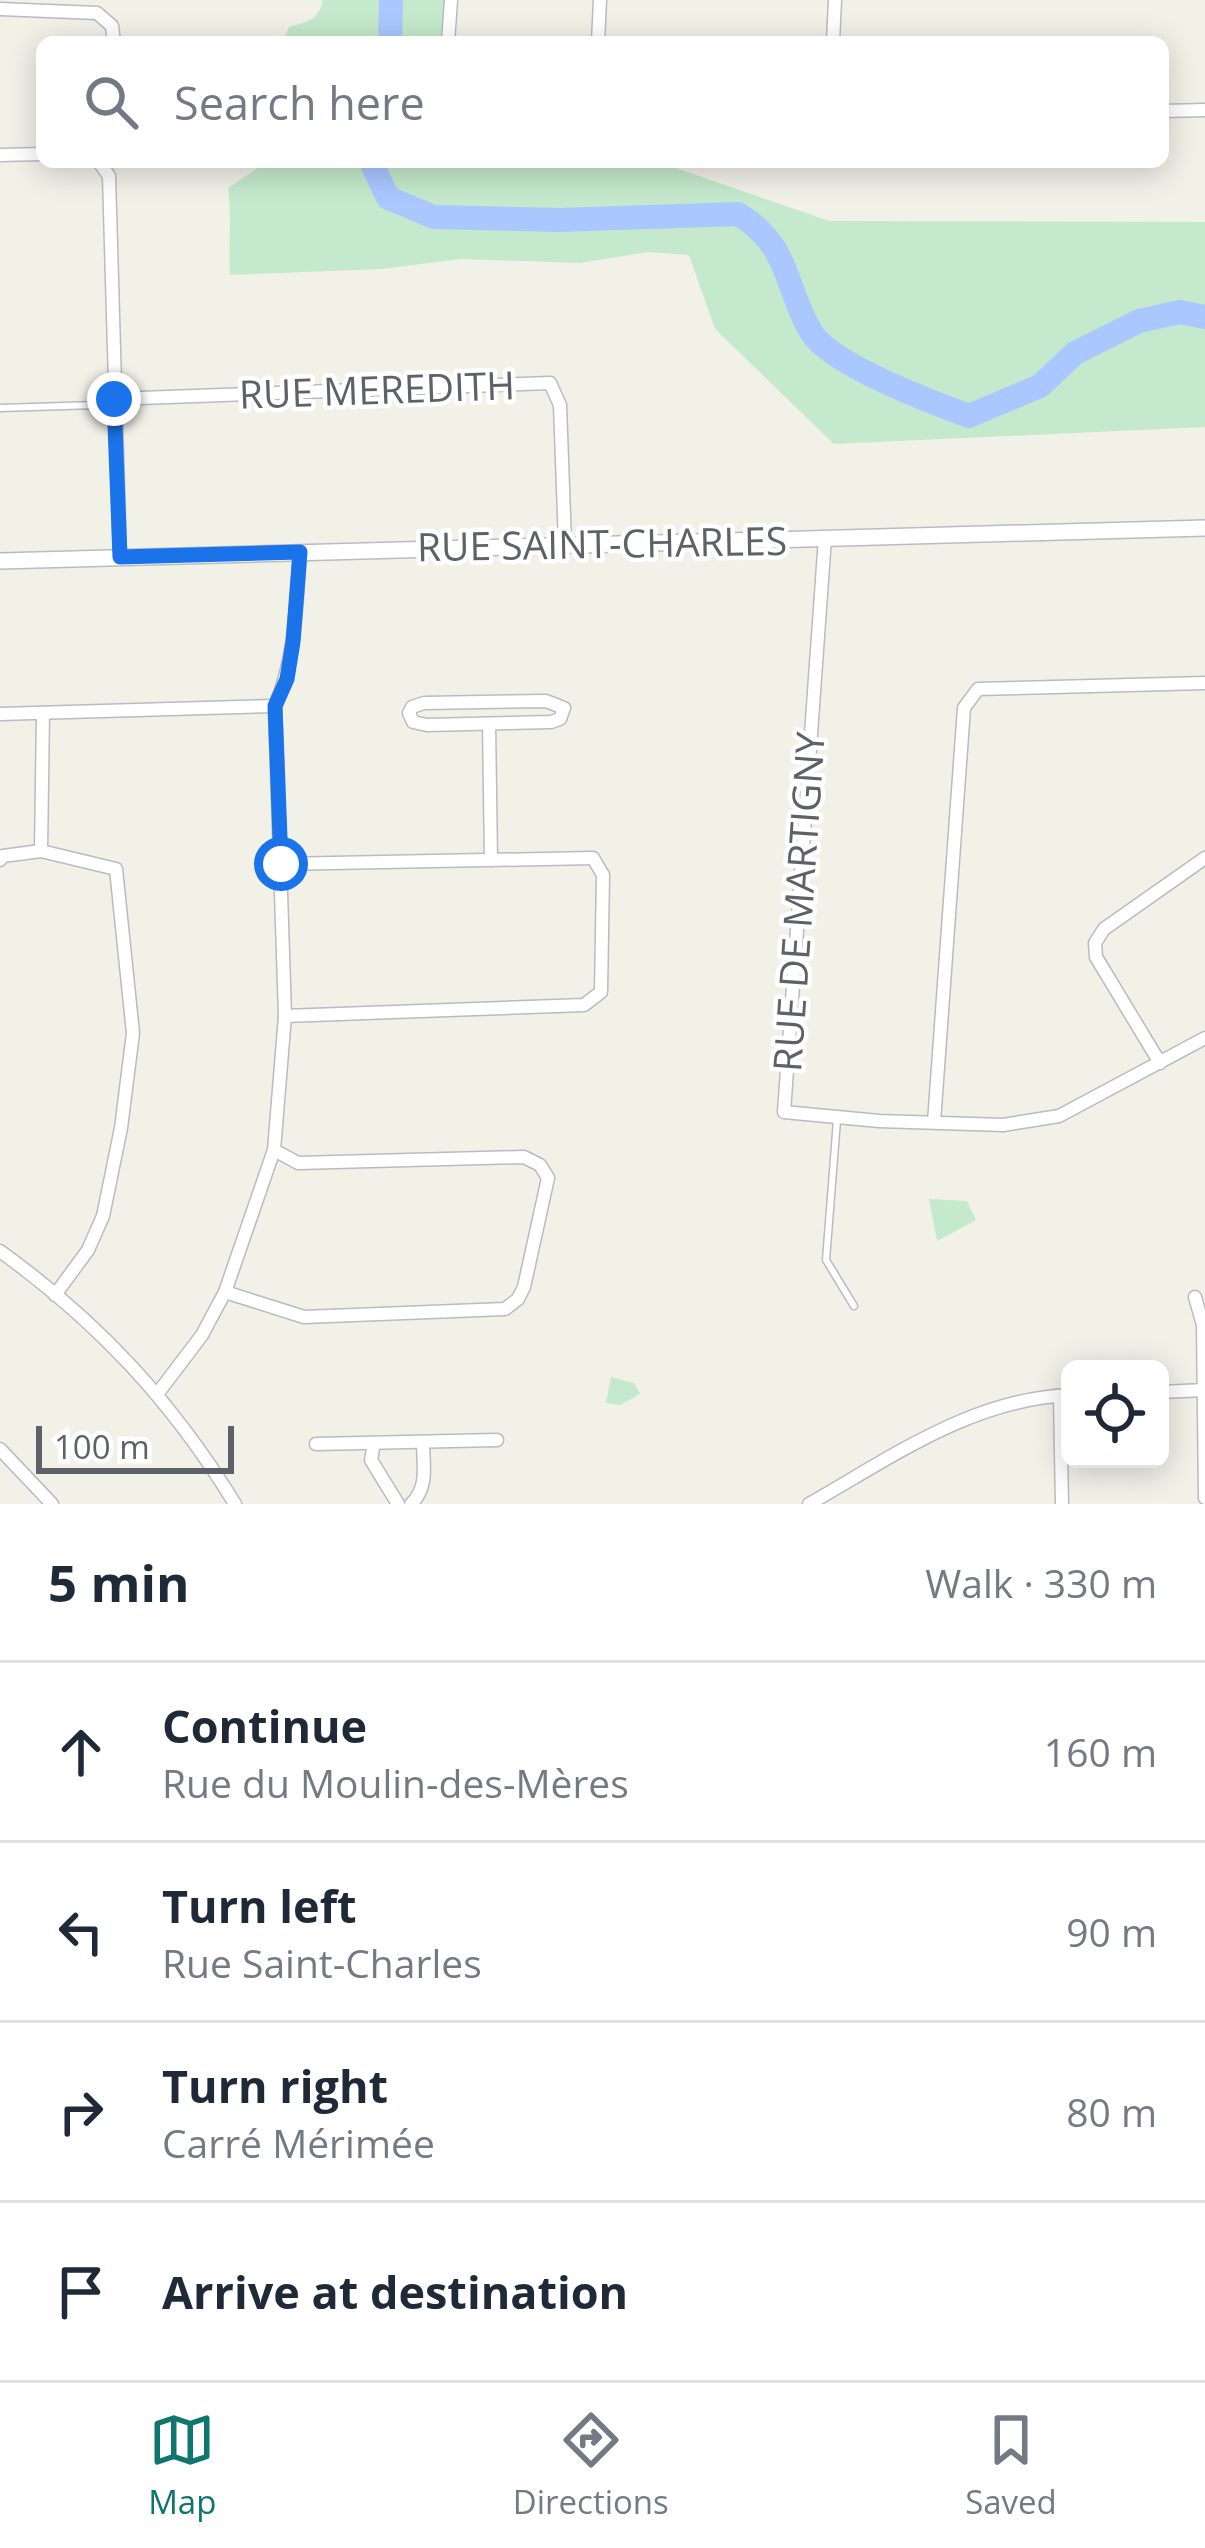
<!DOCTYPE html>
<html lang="en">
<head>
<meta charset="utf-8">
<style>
	body { margin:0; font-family:"Open Sans",sans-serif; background:#f2f2f3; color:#1f2937 }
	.controls { position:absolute; right:36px; bottom:36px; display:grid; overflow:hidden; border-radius:18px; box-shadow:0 6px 30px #0003 }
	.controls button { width:108px; height:108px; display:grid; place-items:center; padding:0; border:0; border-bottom:3px solid #e0e1e3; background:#fff; color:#1f2937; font:60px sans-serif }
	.scale { position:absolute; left:36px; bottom:30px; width:198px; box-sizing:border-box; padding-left:12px; border:6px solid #5f6168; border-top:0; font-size:33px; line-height:42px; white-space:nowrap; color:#5f6168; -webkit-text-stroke:9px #fff; paint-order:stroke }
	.stop { position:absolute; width:36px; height:36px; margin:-27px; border:9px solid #1a73e8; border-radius:50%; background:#fff }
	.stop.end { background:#1a73e8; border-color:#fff; box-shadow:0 3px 12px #0008 }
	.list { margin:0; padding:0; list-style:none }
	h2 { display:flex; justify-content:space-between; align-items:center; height:156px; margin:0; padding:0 48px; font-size:51px }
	h2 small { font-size:39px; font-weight:400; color:#747a83 }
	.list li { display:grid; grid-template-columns:78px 1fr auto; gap:36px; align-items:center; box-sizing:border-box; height:180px; padding:0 48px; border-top:3px solid #e0e1e3 }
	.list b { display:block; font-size:45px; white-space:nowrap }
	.list p { margin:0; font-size:39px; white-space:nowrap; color:#747a83 }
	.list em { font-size:39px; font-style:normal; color:#747a83 }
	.icon { flex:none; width:66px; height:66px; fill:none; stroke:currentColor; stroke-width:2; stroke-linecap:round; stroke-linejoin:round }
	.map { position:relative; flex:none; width:1205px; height:1504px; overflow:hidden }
	.search { position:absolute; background:#fff; box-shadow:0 6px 30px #0003; left:36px; right:36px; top:36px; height:132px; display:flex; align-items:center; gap:30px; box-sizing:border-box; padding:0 42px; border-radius:18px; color:#747a83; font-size:45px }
	.sheet { height:876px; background:#fff }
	nav { display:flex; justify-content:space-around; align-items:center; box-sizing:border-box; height:168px; border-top:3px solid #e0e1e3; background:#fff; font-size:33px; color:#747a83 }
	nav a { display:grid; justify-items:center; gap:6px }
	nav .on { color:#0f766e }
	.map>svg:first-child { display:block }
	.green { fill:#c4e9cc }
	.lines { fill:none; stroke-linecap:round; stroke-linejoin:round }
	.river { stroke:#aac7ff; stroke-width:24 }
	.service-casing { stroke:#babbc1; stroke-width:9 }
	.minor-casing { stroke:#babbc1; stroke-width:15 }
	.tertiary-casing { stroke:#babbc1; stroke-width:18 }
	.service { stroke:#fff; stroke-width:6 }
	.minor { stroke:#fff; stroke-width:12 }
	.tertiary { stroke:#fff; stroke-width:15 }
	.route { stroke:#1a73e8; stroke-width:15 }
	.labels { text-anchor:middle; stroke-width:9; stroke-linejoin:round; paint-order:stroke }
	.street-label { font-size:39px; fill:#5f6168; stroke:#fff }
</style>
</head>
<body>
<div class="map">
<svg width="1205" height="1504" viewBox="0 0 1205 1504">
	<rect width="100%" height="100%" fill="#f1f1e8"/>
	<g class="green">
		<path d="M323,0H451L448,42H283L289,27C307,22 319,20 323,0Z"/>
		<path d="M267,162L661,163L829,221L1205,222V427L834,444L715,329L689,255L648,252L580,263L460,259L382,269L230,275C228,245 232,217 228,188Z"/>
		<polygon points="929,1199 967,1201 976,1220 937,1241"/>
		<polygon points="611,1377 634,1383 640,1394 620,1405 606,1403"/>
	</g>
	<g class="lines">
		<g class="river">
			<polyline points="390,42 391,0"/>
			<path d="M371,162L388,198L434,217L558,220L738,214C791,246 784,286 811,332C832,365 931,402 969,416L1040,386L1075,353L1139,321L1180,312L1205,317"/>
		</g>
		<g class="service-casing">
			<g id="service">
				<polyline points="0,408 96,405 114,399"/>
				<polyline points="837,1120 826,1260 854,1306"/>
			</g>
		</g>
		<g class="minor-casing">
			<g id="minor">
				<polyline points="0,9 97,13 112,26 114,42"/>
				<polyline points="448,42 451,0"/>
				<polyline points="598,42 600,0"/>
				<polyline points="833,42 835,0"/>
				<polyline points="1163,111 1205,110"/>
				<polyline points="0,155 42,154"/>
				<polyline points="99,162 109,176 120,557"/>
				<polyline points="114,399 550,383 560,405 565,543"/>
				<polyline points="825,538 784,1112 879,1121 1003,1125 1059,1116 1205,1038"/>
				<polygon points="546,701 564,708 560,719 551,722 427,725 413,722 409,713 412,707 424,703"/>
				<polyline points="0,714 275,706"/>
				<polyline points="489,724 491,860"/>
				<polyline points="41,851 43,713"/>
				<polyline points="0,860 3,856 41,851 116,869 133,1033 121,1128 103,1216 88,1250 55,1295"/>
				<polyline points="281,864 593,858 603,875 601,992 584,1005 285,1016"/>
				<polyline points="1160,1063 1096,957 1095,943 1104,929 1205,858"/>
				<polyline points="934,1122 964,708 978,689 1205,683"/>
				<path d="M0,1251C98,1322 172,1401 235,1504"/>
				<polyline points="225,1292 304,1317 505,1309 518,1299 524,1287 548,1178 540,1165 524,1157 298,1163 274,1150"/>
				<polyline points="1195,1297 1203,1325 1205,1498"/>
				<polyline points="1160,1392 1205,1390"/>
				<path d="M158,1393L202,1335L225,1292L274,1150L285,1016L275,706C296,657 296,605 300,552"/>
				<polyline points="1060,1396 1062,1504"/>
				<polyline points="374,1443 371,1460 398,1504"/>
				<polyline points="316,1444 497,1440"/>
				<polyline points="0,1449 52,1504"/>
				<path d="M411,1504C429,1487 423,1465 423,1442"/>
				<path d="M809,1504C892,1457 972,1399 1070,1395"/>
			</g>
		</g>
		<g class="tertiary-casing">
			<polyline id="tertiary" points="0,561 1205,528"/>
		</g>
		<use href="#service" class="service"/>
		<use href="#minor" class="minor"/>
		<use href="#tertiary" class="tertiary"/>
	</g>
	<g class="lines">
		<polyline class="route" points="114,399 120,557 300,552 293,642 287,679 275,706 281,864"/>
	</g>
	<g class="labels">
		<g class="street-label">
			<text transform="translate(377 390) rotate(-2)" y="14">RUE MEREDITH</text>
			<text transform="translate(602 544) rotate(-1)" y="14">RUE SAINT-CHARLES</text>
			<text transform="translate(799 902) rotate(-86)" y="14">RUE DE MARTIGNY</text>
		</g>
	</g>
</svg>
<div class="controls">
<button><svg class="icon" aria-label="locate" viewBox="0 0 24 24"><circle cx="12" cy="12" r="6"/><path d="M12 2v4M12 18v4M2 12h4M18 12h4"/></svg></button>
</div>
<div class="scale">100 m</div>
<div class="stop" style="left:281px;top:864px"></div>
<div class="stop end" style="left:114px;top:399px"></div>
<div class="search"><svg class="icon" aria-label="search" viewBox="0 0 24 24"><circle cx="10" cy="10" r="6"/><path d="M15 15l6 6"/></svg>Search here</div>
</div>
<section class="sheet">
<h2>5 min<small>Walk · 330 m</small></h2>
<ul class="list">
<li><svg class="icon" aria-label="ahead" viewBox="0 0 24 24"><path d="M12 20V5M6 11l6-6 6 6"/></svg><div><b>Continue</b><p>Rue du Moulin-des-Mères</p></div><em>160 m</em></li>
<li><svg class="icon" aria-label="left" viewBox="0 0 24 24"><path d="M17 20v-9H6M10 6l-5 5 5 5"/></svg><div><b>Turn left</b><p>Rue Saint-Charles</p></div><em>90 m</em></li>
<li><svg class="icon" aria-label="right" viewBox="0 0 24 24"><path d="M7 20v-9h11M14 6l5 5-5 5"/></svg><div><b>Turn right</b><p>Carré Mérimée</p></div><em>80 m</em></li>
<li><svg class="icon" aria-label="arrive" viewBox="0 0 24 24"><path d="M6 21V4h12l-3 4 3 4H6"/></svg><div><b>Arrive at destination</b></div></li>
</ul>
</section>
<nav>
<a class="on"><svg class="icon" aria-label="map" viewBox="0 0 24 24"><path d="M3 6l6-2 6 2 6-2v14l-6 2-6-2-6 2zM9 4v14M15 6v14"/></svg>Map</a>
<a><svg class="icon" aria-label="directions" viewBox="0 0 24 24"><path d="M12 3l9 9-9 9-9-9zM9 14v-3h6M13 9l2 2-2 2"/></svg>Directions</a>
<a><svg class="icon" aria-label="saved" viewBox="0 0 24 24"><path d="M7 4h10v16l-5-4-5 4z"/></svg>Saved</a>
</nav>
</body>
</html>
